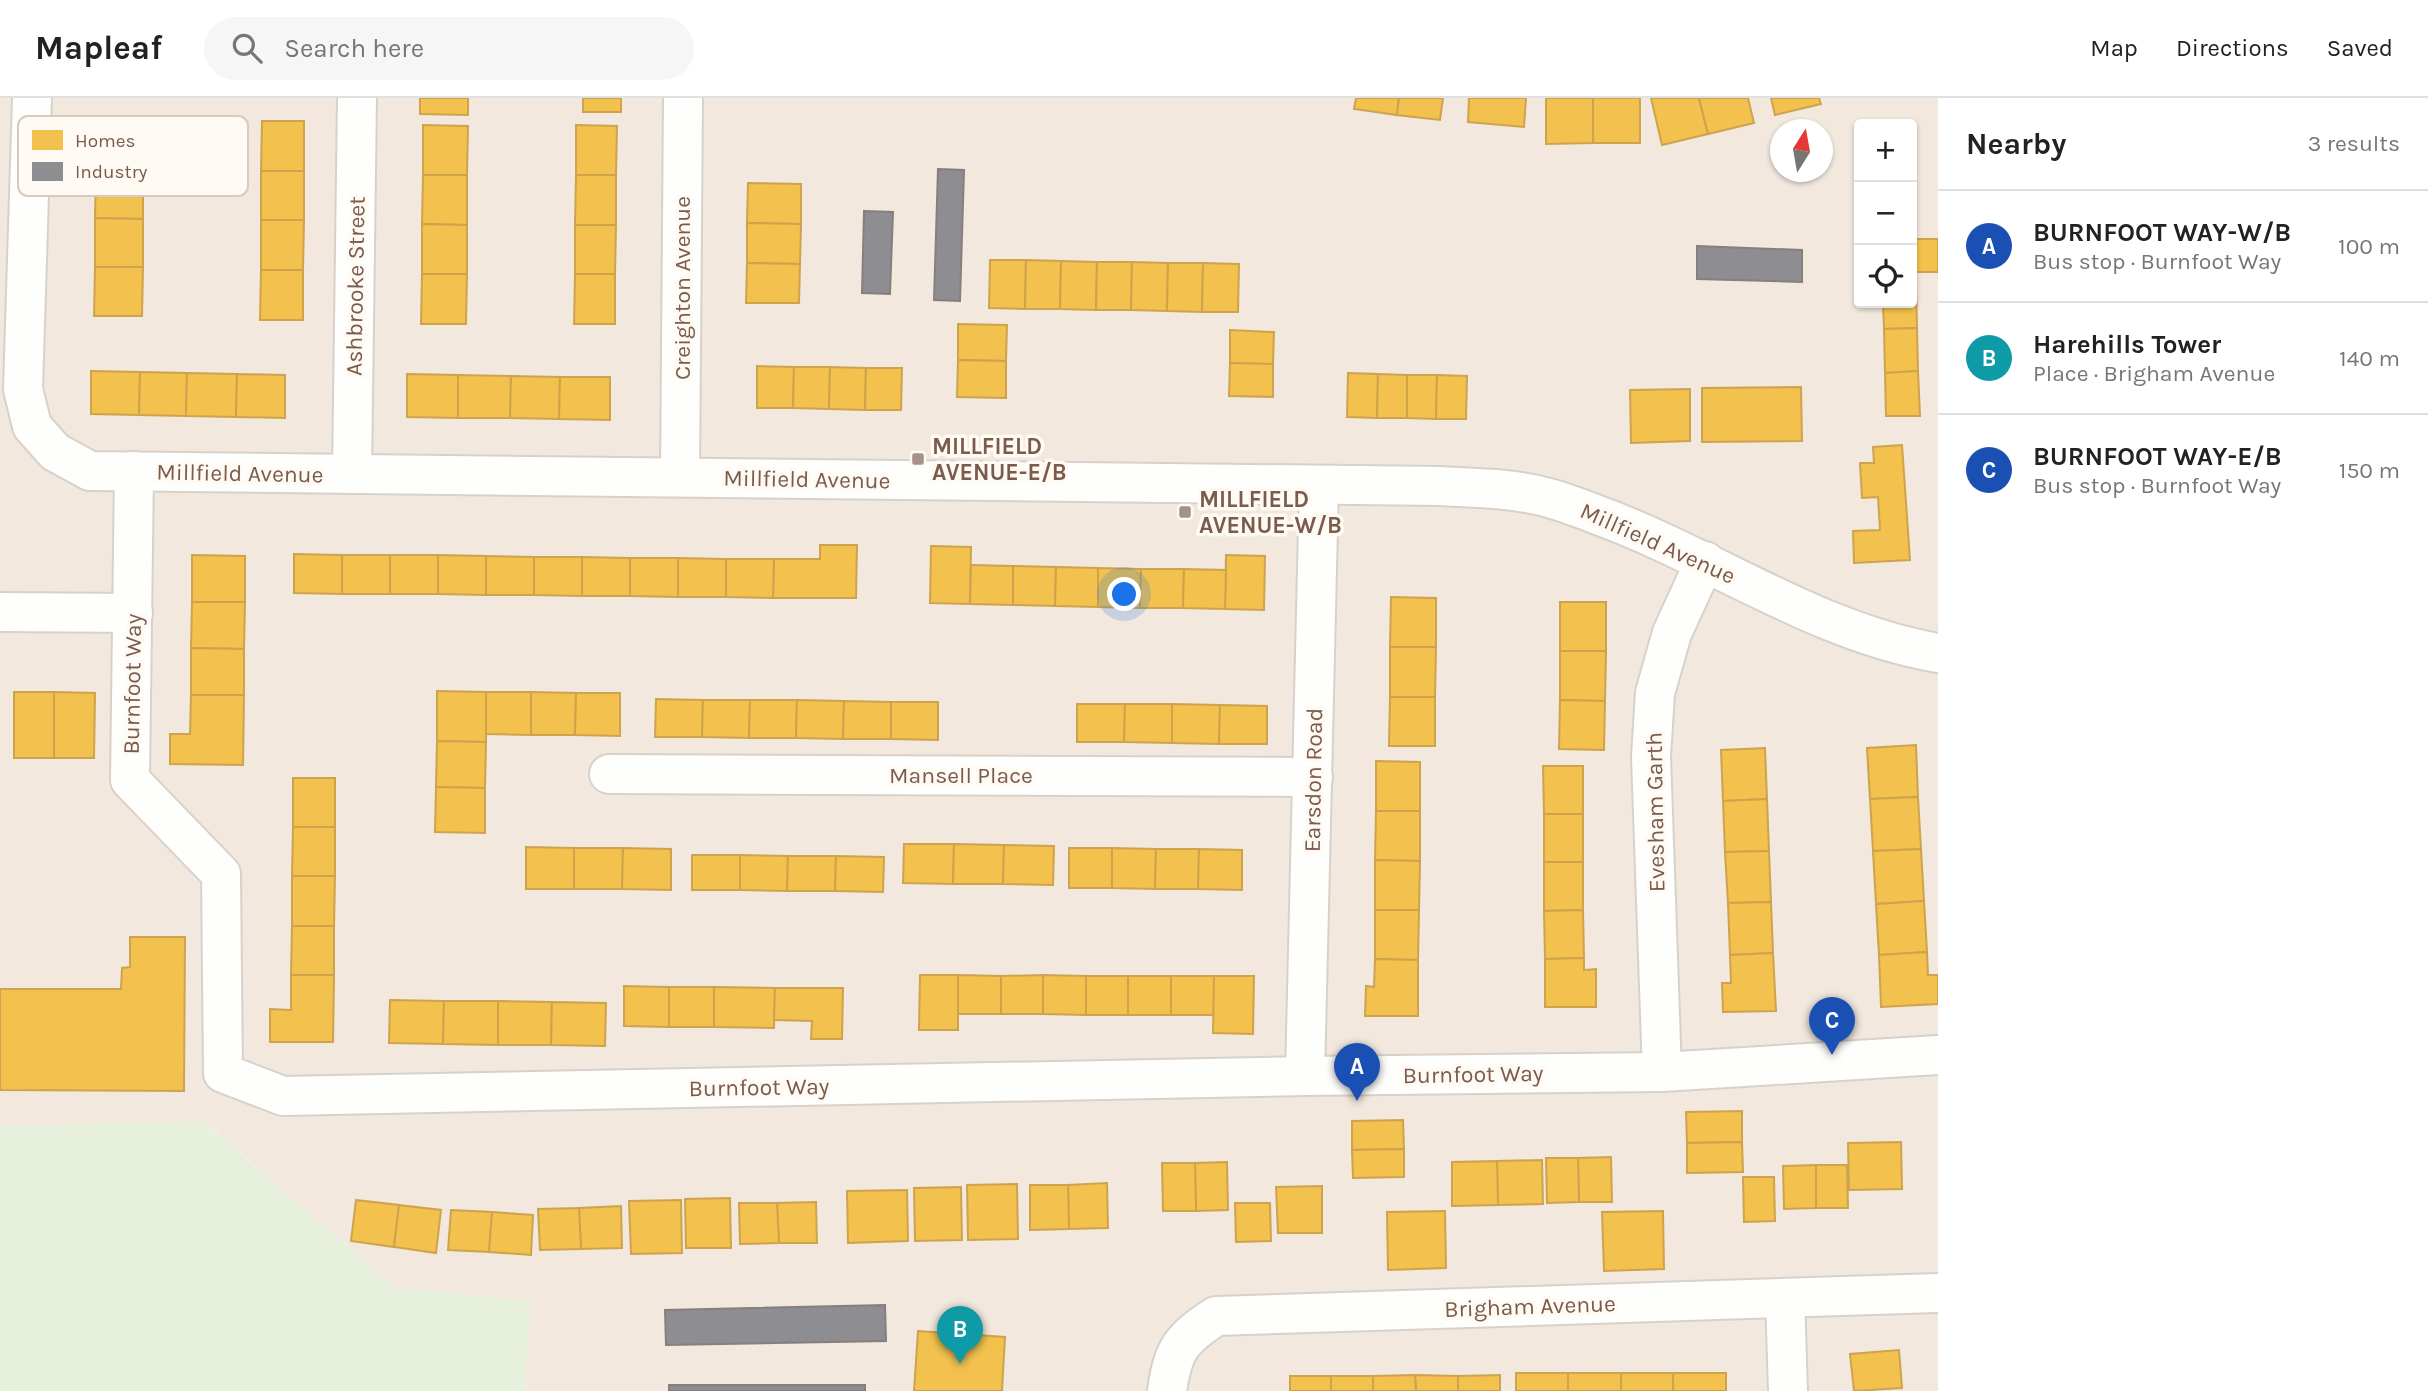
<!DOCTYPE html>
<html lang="en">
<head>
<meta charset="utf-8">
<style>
	body { margin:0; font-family:Karla,sans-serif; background:#f6f6f6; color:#222 }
	.controls { position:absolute; right:21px; top:21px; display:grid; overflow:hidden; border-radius:7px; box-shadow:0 2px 5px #0004 }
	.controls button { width:63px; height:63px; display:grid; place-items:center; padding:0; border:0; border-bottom:2px solid #e0e0e0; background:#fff; color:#222; font:35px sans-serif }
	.compass { position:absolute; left:1770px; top:21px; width:63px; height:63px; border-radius:50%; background:#fff; box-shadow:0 2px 5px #0004; rotate:11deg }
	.you { position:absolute; left:1125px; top:497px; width:24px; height:24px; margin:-18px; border:5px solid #fff; border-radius:50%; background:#1a73e8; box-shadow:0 0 0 10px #1a73e833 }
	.badge { display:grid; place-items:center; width:46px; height:46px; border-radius:50%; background:#5d544f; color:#fff; font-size:23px; font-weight:700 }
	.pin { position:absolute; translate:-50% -58px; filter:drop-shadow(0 2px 4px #0008) }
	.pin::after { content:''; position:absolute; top:37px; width:24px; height:21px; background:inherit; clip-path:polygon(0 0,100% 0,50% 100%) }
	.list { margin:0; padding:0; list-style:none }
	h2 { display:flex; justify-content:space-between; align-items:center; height:91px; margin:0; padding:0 28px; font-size:30px }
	h2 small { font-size:23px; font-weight:400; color:#767676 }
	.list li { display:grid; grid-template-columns:46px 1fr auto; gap:21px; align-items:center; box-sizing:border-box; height:112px; padding:0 28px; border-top:2px solid #e0e0e0 }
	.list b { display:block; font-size:26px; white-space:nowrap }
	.list p { margin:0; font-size:23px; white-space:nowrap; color:#767676 }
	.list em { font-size:23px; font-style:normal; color:#767676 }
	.icon { flex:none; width:38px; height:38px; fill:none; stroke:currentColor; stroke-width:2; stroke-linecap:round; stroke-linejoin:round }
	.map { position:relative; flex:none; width:1938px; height:1293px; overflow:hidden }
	header { display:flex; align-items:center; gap:42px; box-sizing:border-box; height:98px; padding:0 35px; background:#fff; border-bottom:2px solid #e0e0e0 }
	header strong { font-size:33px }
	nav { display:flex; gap:38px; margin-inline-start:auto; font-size:24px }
	.search { width:490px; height:63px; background:#f6f6f6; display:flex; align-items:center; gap:18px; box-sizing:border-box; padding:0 24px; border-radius:38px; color:#767676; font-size:26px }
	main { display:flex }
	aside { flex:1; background:#fff }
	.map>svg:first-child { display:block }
	.residential { fill:#f2e8de; fill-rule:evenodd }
	.green { fill:#e7f0db }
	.homes { fill:#f2c14e; stroke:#cea34e; stroke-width:2 }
	.industry { fill:#8d8d92; stroke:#877e7d; stroke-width:2 }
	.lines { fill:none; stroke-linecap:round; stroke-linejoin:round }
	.minor-casing { stroke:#d7d1cb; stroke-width:42 }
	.minor { stroke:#fefefd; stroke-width:38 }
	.poi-dot { fill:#a69286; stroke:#fffaf3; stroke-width:2.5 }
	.labels { text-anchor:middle; stroke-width:7; stroke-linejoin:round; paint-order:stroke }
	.street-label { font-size:23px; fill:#7a5c4d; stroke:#fffaf3 }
	.poi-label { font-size:23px; font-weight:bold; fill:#7a5c4d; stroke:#fffaf3; text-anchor:start }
	.key { fill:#fffaf3; stroke:#d7cbc1; stroke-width:2 }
	.key-label { font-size:19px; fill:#7a5c4d }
</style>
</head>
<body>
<header>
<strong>Mapleaf</strong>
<div class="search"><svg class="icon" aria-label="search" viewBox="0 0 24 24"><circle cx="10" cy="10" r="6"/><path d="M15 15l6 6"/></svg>Search here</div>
<nav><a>Map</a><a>Directions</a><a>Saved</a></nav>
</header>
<main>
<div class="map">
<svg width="1938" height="1293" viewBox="0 0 1938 1293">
	<rect width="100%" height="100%" fill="#f9f5f0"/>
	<path class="residential" d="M0,0H1938V1293H524L531,1203L394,1189L204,1023L0,1028ZM1859,26H1912V205H1859ZM1780,32H1822V74H1780Z"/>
	<polygon class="green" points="203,1023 394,1189 531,1203 524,1293 0,1293 0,1028"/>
	<g class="homes">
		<polygon points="420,0 468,0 468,17 420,16"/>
		<rect x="583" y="0" width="38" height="14"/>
		<polygon points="1356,0 1399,0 1397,17 1354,11"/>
		<polygon points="1399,0 1443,0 1440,22 1397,17"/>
		<polygon points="1469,0 1526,0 1524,29 1468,24"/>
		<polygon points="1546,0 1593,0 1593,45 1546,46"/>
		<rect x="1593" y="0" width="47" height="45"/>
		<polygon points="1651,0 1699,0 1708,36 1662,47"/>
		<polygon points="1699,0 1748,0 1754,25 1708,36"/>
		<polygon points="1771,0 1819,0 1821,6 1775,17"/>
		<polygon points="262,23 304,23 304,73 261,73"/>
		<polygon points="423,27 468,28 467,77 423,77"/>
		<polygon points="576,27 617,28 616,77 576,77"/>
		<polygon points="96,71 143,72 143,121 95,120"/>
		<rect x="261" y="73" width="43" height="49"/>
		<polygon points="423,77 467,77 467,127 422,126"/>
		<polygon points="576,77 616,77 616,127 575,127"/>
		<polygon points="748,85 801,86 801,126 747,125"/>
		<polygon points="95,120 143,121 143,169 95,169"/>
		<polygon points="261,122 304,122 303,172 261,172"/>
		<polygon points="747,125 801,126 800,166 747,165"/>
		<polygon points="422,126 467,127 467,176 422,176"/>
		<polygon points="575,127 616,127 615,176 575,176"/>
		<rect x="1915" y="141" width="23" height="33"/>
		<polygon points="1915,141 1916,186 1912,186 1912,142"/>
		<polygon points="990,162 1026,162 1025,211 989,210"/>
		<polygon points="1026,162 1061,163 1060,211 1025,211"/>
		<polygon points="1061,163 1097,164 1096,212 1060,211"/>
		<polygon points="1097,164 1132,164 1131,212 1096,212"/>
		<polygon points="1132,164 1168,165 1167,213 1131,212"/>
		<polygon points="747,165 800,166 799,205 746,205"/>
		<polygon points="1168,165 1203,165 1202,214 1167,213"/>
		<polygon points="1203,165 1239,166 1238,214 1202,214"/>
		<polygon points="95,169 143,169 142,218 94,218"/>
		<polygon points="261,172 303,172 303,222 260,222"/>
		<polygon points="422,176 467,176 466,226 421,226"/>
		<polygon points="575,176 615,176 615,226 574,226"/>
		<polygon points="1912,186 1916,186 1917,230 1884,231 1883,205 1912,205"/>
		<polygon points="958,226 1007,227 1006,263 958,262"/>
		<polygon points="1917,230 1918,273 1885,275 1884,231"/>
		<polygon points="1230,232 1274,234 1273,266 1230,265"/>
		<polygon points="958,262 1006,263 1006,300 957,299"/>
		<polygon points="1230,265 1273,266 1273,299 1229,298"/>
		<polygon points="757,268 794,269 793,310 757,310"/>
		<polygon points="794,269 830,269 829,311 793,310"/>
		<polygon points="830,269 866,270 865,312 829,311"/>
		<polygon points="866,270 902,270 901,312 865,312"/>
		<polygon points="91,273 140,274 139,317 91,316"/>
		<polygon points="1918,273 1920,318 1886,318 1885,275"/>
		<polygon points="140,274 187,275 186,318 139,317"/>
		<polygon points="187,275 237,276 236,319 186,318"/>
		<polygon points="1348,275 1378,276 1377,320 1347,319"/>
		<polygon points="237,276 285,277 285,320 236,319"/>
		<polygon points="407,276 458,277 458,320 407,319"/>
		<polygon points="1378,276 1407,277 1407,320 1377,320"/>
		<polygon points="458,277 511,278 510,320 458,320"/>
		<polygon points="1407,277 1437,277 1436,321 1407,320"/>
		<polygon points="1437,277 1467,278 1466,321 1436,321"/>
		<polygon points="511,278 560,279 559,321 510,320"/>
		<polygon points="560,279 610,279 610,322 559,321"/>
		<polygon points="1801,289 1802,343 1702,344 1702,290"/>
		<polygon points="1690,291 1690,343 1631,345 1630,292"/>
		<polygon points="1902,347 1910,462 1854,465 1853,433 1880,432 1878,399 1862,400 1860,365 1874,365 1873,349"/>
		<polygon points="820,447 857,447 856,500 773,500 774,461 820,461"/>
		<polygon points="931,448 971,449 970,506 930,505"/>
		<polygon points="294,456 342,457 342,496 294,495"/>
		<polygon points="192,457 245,458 245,504 192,504"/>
		<rect x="342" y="457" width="48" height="39"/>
		<rect x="390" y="457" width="48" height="39"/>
		<polygon points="438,457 486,458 486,497 438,496"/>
		<polygon points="1226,457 1265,458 1264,512 1225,511"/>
		<polygon points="486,458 534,459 534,497 486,497"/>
		<polygon points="534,459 582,459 582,498 534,497"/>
		<polygon points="582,459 630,460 630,498 582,498"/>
		<polygon points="630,460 678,460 678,499 630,498"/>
		<polygon points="678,460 726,461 726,499 678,499"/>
		<polygon points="726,461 774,461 773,500 726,499"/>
		<polygon points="971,467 1013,468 1013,507 970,506"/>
		<polygon points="1013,468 1056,469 1055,508 1013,507"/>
		<polygon points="1056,469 1098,470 1098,509 1055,508"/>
		<polygon points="1098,470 1141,471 1140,510 1098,509"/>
		<polygon points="1141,471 1184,471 1183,510 1140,510"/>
		<polygon points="1184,471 1226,472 1225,511 1183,510"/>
		<polygon points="1391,499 1436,500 1436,549 1390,549"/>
		<polygon points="192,504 245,504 244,551 191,550"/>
		<rect x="1560" y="504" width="46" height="49"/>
		<polygon points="1390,549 1436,549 1435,599 1390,599"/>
		<polygon points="191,550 244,551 244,597 191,597"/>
		<polygon points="1560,553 1606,553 1605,603 1560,602"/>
		<polygon points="437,593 486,594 486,644 437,643"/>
		<rect x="14" y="594" width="40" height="66"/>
		<polygon points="54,594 95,595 94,660 54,660"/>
		<polygon points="486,594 531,594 531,637 486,636"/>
		<polygon points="531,594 576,595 575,637 531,637"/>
		<polygon points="576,595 620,595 620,638 575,637"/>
		<polygon points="191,597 244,597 243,667 170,666 170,636 190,636"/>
		<polygon points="1390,599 1435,599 1435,648 1389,648"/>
		<polygon points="656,601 703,602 702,639 655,639"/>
		<polygon points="703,602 750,602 749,640 702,639"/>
		<polygon points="750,602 797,602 796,640 749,640"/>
		<polygon points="797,602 844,603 843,641 796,640"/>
		<polygon points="1560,602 1605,603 1604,652 1559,651"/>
		<polygon points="844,603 891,604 891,641 843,641"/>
		<polygon points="891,604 938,604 938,642 891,641"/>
		<polygon points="1077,606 1125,606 1124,644 1077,644"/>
		<polygon points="1125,606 1172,606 1172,645 1124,644"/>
		<polygon points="1172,606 1220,607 1219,646 1172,645"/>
		<polygon points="1220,607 1267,608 1267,646 1219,646"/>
		<polygon points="437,643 486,644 485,690 436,689"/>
		<polygon points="1916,647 1918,699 1870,701 1867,650"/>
		<polygon points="1765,650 1767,701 1723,703 1721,652"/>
		<polygon points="1376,663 1420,664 1420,713 1376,713"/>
		<polygon points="1543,668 1583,668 1583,716 1544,716"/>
		<rect x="293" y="680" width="42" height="49"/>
		<polygon points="436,689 485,690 485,735 435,734"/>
		<polygon points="1918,699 1921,751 1873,753 1870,701"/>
		<polygon points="1767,701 1769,753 1725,754 1723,703"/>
		<polygon points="1376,713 1420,713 1420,763 1375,762"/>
		<rect x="1544" y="716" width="39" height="48"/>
		<polygon points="293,729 335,729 335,778 292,778"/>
		<polygon points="904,746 954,746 953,786 903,785"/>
		<polygon points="954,746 1004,747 1003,786 953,786"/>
		<polygon points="1004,747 1054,748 1053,787 1003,786"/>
		<polygon points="526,749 574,750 574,791 526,791"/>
		<polygon points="574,750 623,750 622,791 574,791"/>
		<polygon points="623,750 671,751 671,792 622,791"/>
		<rect x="1069" y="750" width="43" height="40"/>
		<polygon points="1112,750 1156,751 1155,791 1112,790"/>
		<polygon points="1156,751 1199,751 1198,791 1155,791"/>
		<polygon points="1199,751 1242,752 1242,792 1198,791"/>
		<polygon points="1921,751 1924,803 1876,806 1873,753"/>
		<polygon points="1769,753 1771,804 1728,805 1725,754"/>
		<rect x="692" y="757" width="48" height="35"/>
		<polygon points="740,757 788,758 787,793 740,792"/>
		<polygon points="788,758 836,758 835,793 787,793"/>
		<polygon points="836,758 884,759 883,794 835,793"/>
		<polygon points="1375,762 1420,763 1419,812 1375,812"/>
		<polygon points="1544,764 1583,764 1583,812 1544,813"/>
		<polygon points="292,778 335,778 334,828 292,828"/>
		<polygon points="1924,803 1927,854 1879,857 1876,806"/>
		<polygon points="1771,804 1773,855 1730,857 1728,805"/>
		<polygon points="1375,812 1419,812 1418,862 1375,861"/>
		<polygon points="1583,812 1584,860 1545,861 1544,813"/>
		<polygon points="292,828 334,828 334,877 291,877"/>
		<polygon points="130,839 185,839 184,993 0,992 0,891 121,891 122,870 130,869"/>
		<polygon points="1927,854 1928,877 1938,877 1938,906 1881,909 1879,857"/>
		<polygon points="1773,855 1776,913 1723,914 1722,885 1731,885 1730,857"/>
		<polygon points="1584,860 1584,872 1596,871 1596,909 1545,909 1545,861"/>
		<polygon points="1375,861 1418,862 1418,918 1365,918 1366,888 1374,889"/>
		<polygon points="291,877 334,877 333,944 270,944 270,911 291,912"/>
		<polygon points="920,877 958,877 958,932 919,932"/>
		<polygon points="958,877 1001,878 1001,916 958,916"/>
		<polygon points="1043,877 1086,878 1086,917 1043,916"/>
		<polygon points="1043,877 1043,916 1001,916 1001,878"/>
		<rect x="1086" y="878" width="42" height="39"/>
		<rect x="1128" y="878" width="43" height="39"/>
		<rect x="1171" y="878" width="43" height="39"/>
		<polygon points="1214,878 1254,878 1253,936 1213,935"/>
		<polygon points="624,888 669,889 669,929 624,928"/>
		<rect x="669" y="889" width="45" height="40"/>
		<polygon points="714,889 775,890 774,930 714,929"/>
		<polygon points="775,890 843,890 842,941 811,941 812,923 774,922"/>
		<polygon points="390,902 444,903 443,946 389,945"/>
		<polygon points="444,903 498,903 498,947 443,946"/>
		<polygon points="498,903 552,904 551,947 498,947"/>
		<polygon points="552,904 606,905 605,948 551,947"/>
		<polygon points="1742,1013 1742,1044 1687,1045 1686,1014"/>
		<polygon points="1403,1022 1404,1051 1352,1052 1352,1023"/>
		<polygon points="1742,1044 1743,1074 1687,1075 1687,1045"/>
		<polygon points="1901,1044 1902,1091 1849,1092 1848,1045"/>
		<polygon points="1404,1051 1404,1079 1353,1080 1352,1052"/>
		<polygon points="1611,1059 1612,1104 1579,1104 1578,1060"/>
		<polygon points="1546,1060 1578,1060 1579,1104 1547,1105"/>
		<polygon points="1542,1062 1543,1106 1498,1107 1497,1063"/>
		<polygon points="1497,1063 1498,1107 1452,1108 1452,1064"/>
		<polygon points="1227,1064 1228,1112 1196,1113 1195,1065"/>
		<polygon points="1162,1065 1195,1065 1196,1113 1163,1113"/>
		<polygon points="1816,1067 1816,1110 1784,1111 1783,1068"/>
		<polygon points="1816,1067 1847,1067 1848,1110 1816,1110"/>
		<polygon points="1743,1079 1774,1079 1775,1123 1744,1124"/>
		<polygon points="1107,1085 1108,1130 1069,1131 1068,1087"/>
		<polygon points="1017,1086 1018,1141 968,1142 967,1087"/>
		<polygon points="1030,1087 1068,1087 1069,1131 1030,1132"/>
		<polygon points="1322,1088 1322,1135 1278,1135 1276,1089"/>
		<polygon points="961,1089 962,1142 915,1143 914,1090"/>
		<polygon points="907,1092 908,1143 848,1145 847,1093"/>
		<polygon points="730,1100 731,1150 686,1150 685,1101"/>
		<polygon points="356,1102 399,1107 394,1149 351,1143"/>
		<polygon points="681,1102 682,1155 631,1156 629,1103"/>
		<polygon points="816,1104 817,1145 779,1145 777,1105"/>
		<polygon points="739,1105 777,1105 779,1145 740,1146"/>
		<polygon points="1235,1105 1270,1105 1271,1143 1236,1144"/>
		<polygon points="399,1107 441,1112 436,1155 394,1149"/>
		<polygon points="621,1108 622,1150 581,1151 579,1110"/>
		<polygon points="579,1110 581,1151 540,1152 538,1111"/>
		<polygon points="451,1112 492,1114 489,1154 448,1152"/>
		<polygon points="1445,1113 1446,1170 1388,1172 1387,1114"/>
		<polygon points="1663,1113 1664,1171 1604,1173 1602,1114"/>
		<polygon points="492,1114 533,1117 531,1157 489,1154"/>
		<polygon points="918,1233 1005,1239 1002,1293 914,1293"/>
		<polygon points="1899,1252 1902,1290 1854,1293 1850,1256"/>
		<rect x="1516" y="1275" width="52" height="18"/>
		<rect x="1568" y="1275" width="53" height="18"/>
		<rect x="1621" y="1275" width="52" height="18"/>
		<rect x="1673" y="1275" width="53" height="18"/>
		<polygon points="1415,1277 1458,1278 1458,1293 1416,1293"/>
		<polygon points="1415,1277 1416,1293 1373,1293 1373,1278"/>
		<polygon points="1500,1277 1500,1293 1458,1293 1458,1278"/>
		<rect x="1290" y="1278" width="41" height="15"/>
		<rect x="1331" y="1278" width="42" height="15"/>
	</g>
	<g class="industry">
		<polygon points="938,71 964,72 960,203 934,202"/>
		<polygon points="864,113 893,114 890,196 862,195"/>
		<polygon points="1697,148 1802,152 1802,184 1697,181"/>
		<polygon points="885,1207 886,1243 666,1247 665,1212"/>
		<rect x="669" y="1287" width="196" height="6"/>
	</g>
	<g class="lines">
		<g class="minor-casing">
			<g id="minor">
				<path d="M32,0L23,291L32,328L55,354L90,373L1440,388C1475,390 1511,390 1545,399C1562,403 1579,410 1595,416C1711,458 1815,534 1938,555"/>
				<polyline points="134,373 130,682 221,776 223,975 283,998 1305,978 1662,974 1938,957"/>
				<polyline points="352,376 357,0"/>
				<polyline points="680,379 683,0"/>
				<polyline points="0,514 133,515"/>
				<polyline points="609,676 1313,679"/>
				<polyline points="1662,974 1651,659 1655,595 1672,535 1705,463"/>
				<polyline points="1305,978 1319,387"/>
				<polyline points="1785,1200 1788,1293"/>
				<path d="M1167,1293C1173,1251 1181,1241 1216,1218L1938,1195"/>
			</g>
		</g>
		<use href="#minor" class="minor"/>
	</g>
	<g class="poi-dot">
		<rect x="911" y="354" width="14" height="14" rx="3.5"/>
		<rect x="1178" y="407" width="14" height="14" rx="3.5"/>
	</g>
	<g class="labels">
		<g class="street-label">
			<text transform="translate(355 188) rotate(-89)" y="8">Ashbrooke Street</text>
			<text transform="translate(682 190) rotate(-90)" y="8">Creighton Avenue</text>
			<text transform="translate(240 375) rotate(1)" y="8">Millfield Avenue</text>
			<text transform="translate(807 381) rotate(1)" y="8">Millfield Avenue</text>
			<text transform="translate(1658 445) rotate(24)" y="8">Millfield Avenue</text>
			<text transform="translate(132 586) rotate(-89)" y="8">Burnfoot Way</text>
			<text x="961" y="685">Mansell Place</text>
			<text transform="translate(1313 682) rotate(-89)" y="8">Earsdon Road</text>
			<text transform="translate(1655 714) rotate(-91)" y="8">Evesham Garth</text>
			<text transform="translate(1473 976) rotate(-1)" y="8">Burnfoot Way</text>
			<text transform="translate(759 989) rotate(-1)" y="8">Burnfoot Way</text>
			<text transform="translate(1530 1208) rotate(-2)" y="8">Brigham Avenue</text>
		</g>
		<g class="poi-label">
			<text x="932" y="356">MILLFIELD<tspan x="932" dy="26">AVENUE-E/B</tspan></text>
			<text x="1199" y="409">MILLFIELD<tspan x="1199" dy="26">AVENUE-W/B</tspan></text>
		</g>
	</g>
	<rect x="18" y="18" width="230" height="80" rx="10" class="key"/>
	<rect x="32" y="32" width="31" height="20" fill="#f2c14e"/>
	<rect x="32" y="64" width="31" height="19" fill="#8d8d92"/>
	<g class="key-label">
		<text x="75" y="49">Homes</text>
		<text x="75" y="80">Industry</text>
	</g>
</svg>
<div class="controls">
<button>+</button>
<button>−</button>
<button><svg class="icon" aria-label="locate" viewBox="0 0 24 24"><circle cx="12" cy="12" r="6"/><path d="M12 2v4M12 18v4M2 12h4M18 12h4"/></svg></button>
</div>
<svg class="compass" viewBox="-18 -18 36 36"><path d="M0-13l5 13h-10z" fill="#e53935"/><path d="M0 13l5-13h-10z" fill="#767676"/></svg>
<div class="you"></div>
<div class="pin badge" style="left:1357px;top:1003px;background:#1a4fb4">A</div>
<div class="pin badge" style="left:960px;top:1266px;background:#0f9aa8">B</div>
<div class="pin badge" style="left:1832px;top:957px;background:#1a4fb4">C</div>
</div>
<aside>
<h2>Nearby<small>3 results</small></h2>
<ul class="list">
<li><span class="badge" style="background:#1a4fb4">A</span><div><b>BURNFOOT WAY-W/B</b><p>Bus stop · Burnfoot Way</p></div><em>100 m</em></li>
<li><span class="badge" style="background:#0f9aa8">B</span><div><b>Harehills Tower</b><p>Place · Brigham Avenue</p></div><em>140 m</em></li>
<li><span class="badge" style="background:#1a4fb4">C</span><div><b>BURNFOOT WAY-E/B</b><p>Bus stop · Burnfoot Way</p></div><em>150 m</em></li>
</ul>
</aside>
</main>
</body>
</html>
